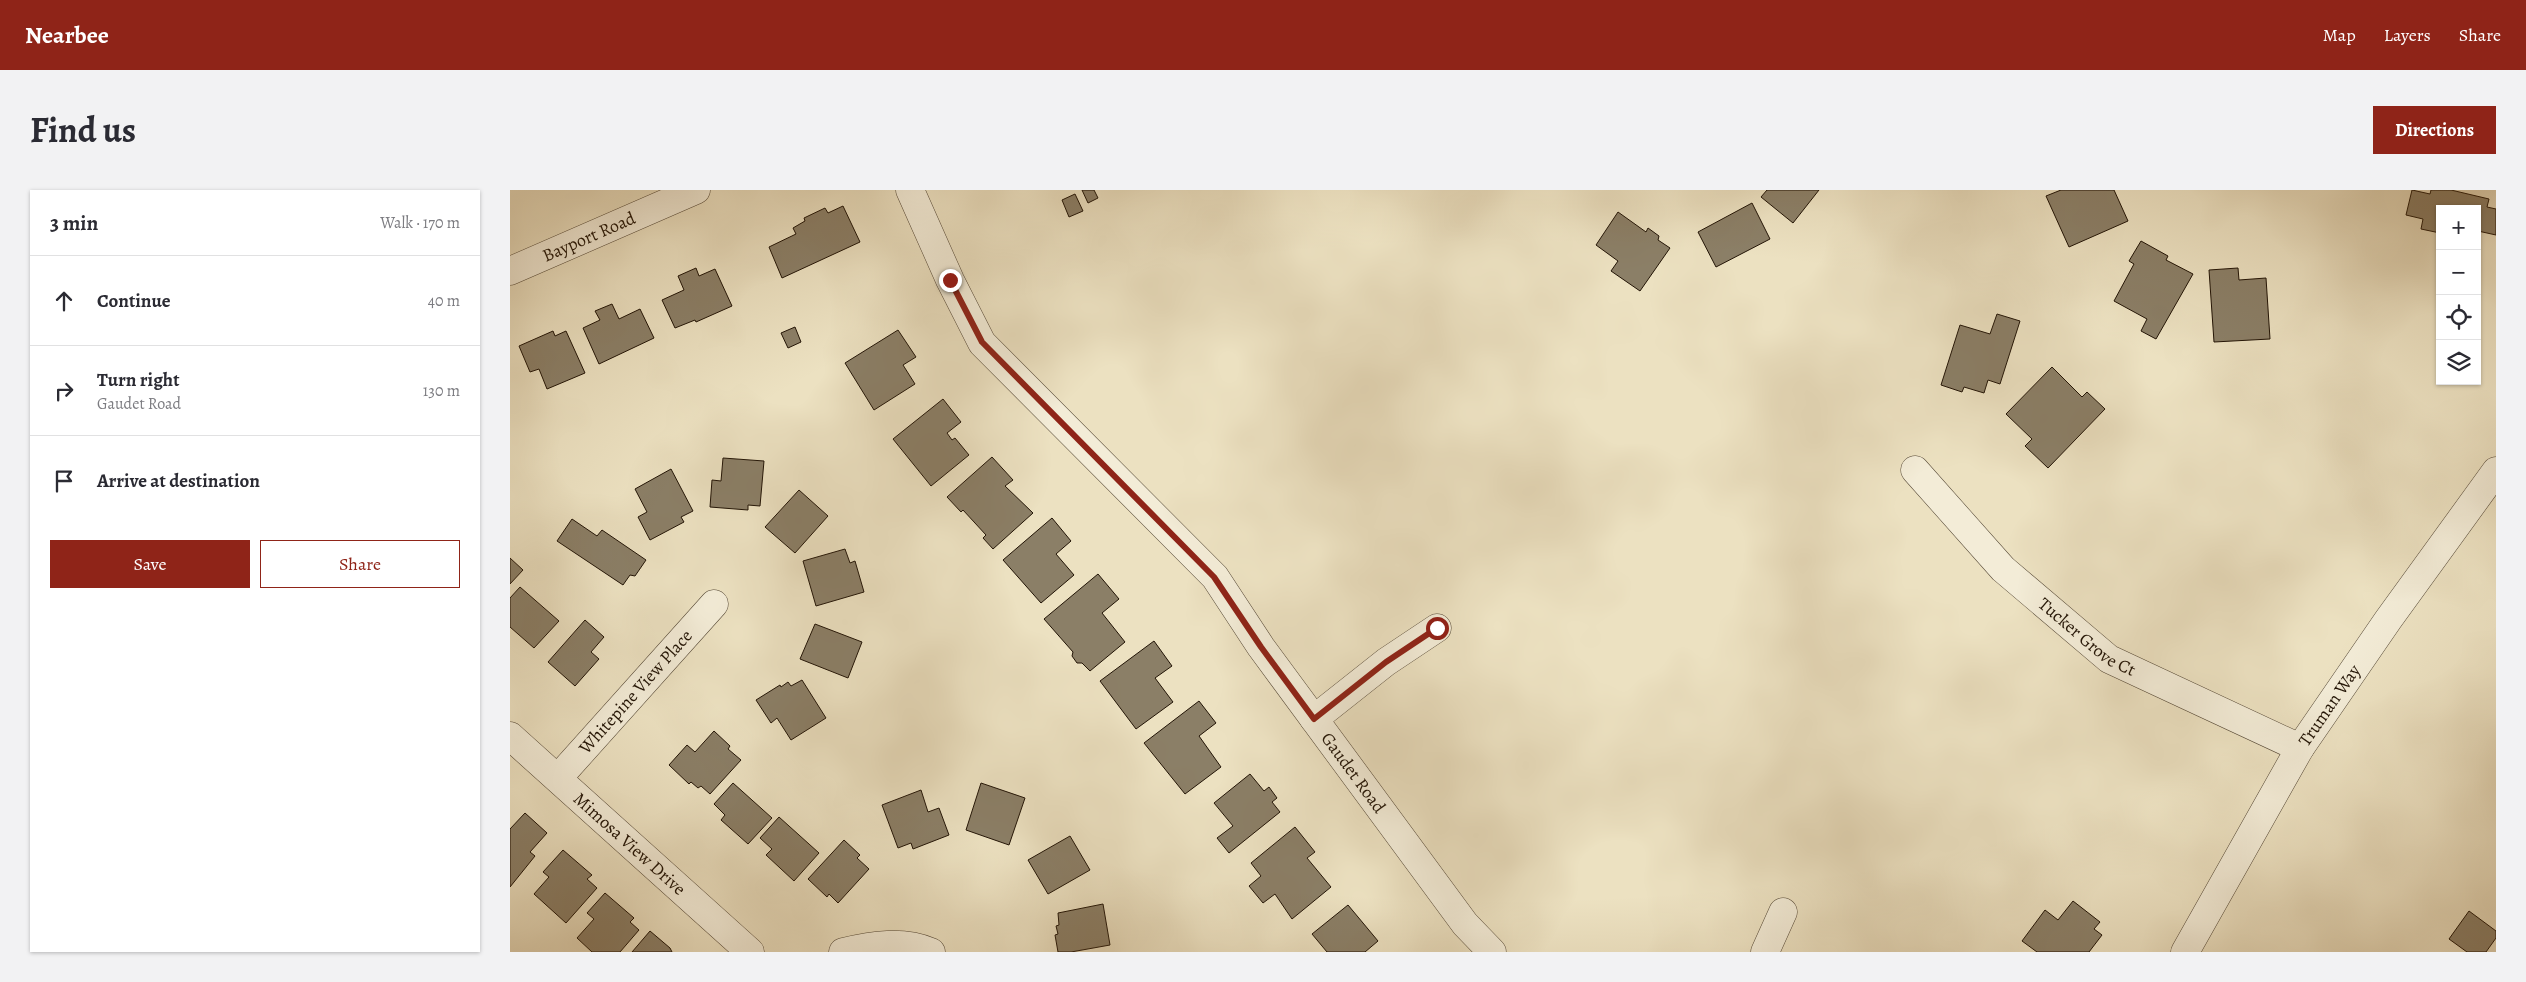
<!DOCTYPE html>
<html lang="en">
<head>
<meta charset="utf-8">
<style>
	body { margin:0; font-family:Alegreya,serif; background:#f2f2f3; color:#2b2b33 }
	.controls { position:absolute; right:15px; top:15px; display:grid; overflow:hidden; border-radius:0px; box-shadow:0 1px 4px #0004 }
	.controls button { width:45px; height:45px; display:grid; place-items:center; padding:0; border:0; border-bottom:1px solid #e1e1e2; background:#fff; color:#2b2b33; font:25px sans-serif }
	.stop { position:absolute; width:15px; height:15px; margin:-11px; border:4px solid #8f2418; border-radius:50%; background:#fff }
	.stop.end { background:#8f2418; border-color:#fff; box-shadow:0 1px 5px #0008 }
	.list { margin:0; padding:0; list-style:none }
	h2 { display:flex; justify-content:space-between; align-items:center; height:65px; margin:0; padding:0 20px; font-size:21px }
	h2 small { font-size:16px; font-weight:400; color:#7c7c81 }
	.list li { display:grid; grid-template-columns:32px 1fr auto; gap:15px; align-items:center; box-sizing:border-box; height:90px; padding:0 20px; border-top:1px solid #e1e1e2 }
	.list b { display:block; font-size:19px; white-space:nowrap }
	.list p { margin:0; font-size:16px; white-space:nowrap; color:#7c7c81 }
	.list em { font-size:16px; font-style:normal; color:#7c7c81 }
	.actions { display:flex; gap:10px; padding:15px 20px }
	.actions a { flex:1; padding:11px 0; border:1px solid #8f2418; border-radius:0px; text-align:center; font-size:18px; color:#8f2418 }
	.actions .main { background:#8f2418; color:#fff }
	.icon { flex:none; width:28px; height:28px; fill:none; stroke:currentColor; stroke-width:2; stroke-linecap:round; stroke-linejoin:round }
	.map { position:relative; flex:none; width:1986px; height:762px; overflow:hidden; border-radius:0px }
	header { display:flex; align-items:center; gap:30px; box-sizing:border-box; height:70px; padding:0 25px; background:#8f2418; color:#fff }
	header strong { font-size:24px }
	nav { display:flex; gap:28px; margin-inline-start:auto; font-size:18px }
	.intro { display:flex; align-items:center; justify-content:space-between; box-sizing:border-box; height:120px; padding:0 30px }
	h1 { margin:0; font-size:35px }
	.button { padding:12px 22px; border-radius:0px; background:#8f2418; color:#fff; font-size:18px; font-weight:700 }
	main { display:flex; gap:30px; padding:0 30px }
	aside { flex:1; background:#fff; border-radius:0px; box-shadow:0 1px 4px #0004 }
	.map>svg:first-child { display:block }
	.building { fill:#8b7f67; stroke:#221406 }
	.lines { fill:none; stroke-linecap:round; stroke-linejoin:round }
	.minor-casing { stroke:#544735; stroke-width:29 }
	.minor { stroke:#f3ecd7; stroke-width:28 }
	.route { stroke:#8f2418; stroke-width:6 }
	.labels { text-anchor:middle; stroke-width:4; stroke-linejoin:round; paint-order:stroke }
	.street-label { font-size:18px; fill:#221406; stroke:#f3ecd7 }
</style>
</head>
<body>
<header>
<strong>Nearbee</strong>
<nav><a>Map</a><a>Layers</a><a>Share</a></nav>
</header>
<div class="intro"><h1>Find us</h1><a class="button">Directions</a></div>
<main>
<aside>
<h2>3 min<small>Walk · 170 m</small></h2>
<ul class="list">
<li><svg class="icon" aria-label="ahead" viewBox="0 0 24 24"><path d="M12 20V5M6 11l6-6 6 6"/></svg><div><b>Continue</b></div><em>40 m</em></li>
<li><svg class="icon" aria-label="right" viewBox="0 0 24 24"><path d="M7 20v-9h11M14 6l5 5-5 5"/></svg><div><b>Turn right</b><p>Gaudet Road</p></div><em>130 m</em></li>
<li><svg class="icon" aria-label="arrive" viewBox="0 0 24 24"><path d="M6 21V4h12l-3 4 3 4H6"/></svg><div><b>Arrive at destination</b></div></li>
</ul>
<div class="actions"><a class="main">Save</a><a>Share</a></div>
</aside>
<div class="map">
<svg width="1986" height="762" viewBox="0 0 1986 762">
	<rect width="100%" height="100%" fill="#ece1c1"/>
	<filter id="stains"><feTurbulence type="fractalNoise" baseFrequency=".004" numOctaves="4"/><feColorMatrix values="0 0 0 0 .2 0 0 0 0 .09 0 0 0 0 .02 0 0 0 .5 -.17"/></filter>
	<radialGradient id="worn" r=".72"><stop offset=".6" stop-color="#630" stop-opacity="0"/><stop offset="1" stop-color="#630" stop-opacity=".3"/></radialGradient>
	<g class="building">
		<polygon points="572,0 584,0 588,8 578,13"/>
		<polygon points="1257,0 1309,0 1283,33 1251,7"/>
		<polygon points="1551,0 1604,0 1618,31 1559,57 1536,6"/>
		<polygon points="1902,0 1920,4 1921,0 1941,0 1979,9 1977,17 1986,19 1986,45 1968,41 1967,43 1967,19 1930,19 1930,43 1911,39 1913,29 1896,25"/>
		<polygon points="565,4 573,21 559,27 552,10"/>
		<polygon points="1242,13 1260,49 1206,77 1188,42"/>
		<polygon points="333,16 350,52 272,88 259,57 286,44 283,38 295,31 294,28 315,18 318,23"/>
		<polygon points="1108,22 1136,42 1138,38 1149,46 1148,50 1160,58 1130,101 1101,81 1108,71 1086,55"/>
		<polygon points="1631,51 1658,66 1656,70 1683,84 1646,149 1631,141 1637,129 1604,111 1624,74 1619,71"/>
		<polygon points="186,78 189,86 205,79 222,116 186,132 185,130 165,138 152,110 174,100 168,86"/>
		<polygon points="1728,78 1729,90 1756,88 1760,149 1704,152 1699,80"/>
		<polygon points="102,114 109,129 130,119 144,148 89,174 73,138 90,130 85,121"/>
		<polygon points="1487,124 1510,131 1490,194 1478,190 1474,203 1454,197 1452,202 1431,195 1450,135 1480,144"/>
		<polygon points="285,137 291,152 278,158 271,143"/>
		<polygon points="388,140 406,167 393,175 405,194 364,220 335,173"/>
		<polygon points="43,141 45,146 56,141 75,183 37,199 29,179 20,182 9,156"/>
		<polygon points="1542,177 1572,207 1577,202 1595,219 1538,278 1515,256 1522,249 1496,224"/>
		<polygon points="433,209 451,232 437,243 442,250 445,248 459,265 421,296 383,249"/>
		<polygon points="482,267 503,290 495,296 523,323 483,359 473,348 476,345 453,320 451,322 437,307"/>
		<polygon points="213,268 254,271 250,316 238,315 238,320 200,317 202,290 211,291"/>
		<polygon points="161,279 183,321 171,327 174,332 140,350 128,327 137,322 125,299"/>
		<polygon points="289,300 318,326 285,363 255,337"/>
		<polygon points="542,328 561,351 546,364 564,385 531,413 493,370"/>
		<polygon points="62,329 87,346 92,340 136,370 125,386 120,385 113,395 47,351"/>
		<polygon points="335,359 340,373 345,371 354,402 306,416 293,371"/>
		<polygon points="0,368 13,380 0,394"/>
		<polygon points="588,384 609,409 592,423 615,452 580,481 572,473 567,473 562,466 563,462 534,429"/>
		<polygon points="10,397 49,431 24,458 0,437 0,408"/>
		<polygon points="75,430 94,447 81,462 89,469 65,496 38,472"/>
		<polygon points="305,434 352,452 338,488 290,469"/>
		<polygon points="644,451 662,476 645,488 663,512 626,539 590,491"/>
		<polygon points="292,490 316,528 281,550 267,528 261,533 246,510 270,495 271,497 278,492 281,496"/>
		<polygon points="689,511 706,533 689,546 711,577 675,604 634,553"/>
		<polygon points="204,541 220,556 218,559 231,570 200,604 191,596 188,598 181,592 179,594 159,575 177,555 185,562"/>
		<polygon points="740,584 754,601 759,597 767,608 762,612 770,622 719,663 707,648 723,636 704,613"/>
		<polygon points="223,593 262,628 238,654 211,630 215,625 204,614"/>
		<polygon points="471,593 515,608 499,655 456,640"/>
		<polygon points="411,600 418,622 429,618 439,645 403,659 401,653 388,658 372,615"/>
		<polygon points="15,623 37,643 20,662 25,666 0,697 0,639"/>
		<polygon points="269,627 309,663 284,691 256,665 262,659 250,648"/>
		<polygon points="785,637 805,662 797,668 821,697 782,729 765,704 753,713 739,696 751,686 741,673"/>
		<polygon points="560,646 580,680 538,704 518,670"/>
		<polygon points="334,650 350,665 347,668 359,679 328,713 319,704 317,707 298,689"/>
		<polygon points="53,660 82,685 77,689 87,698 56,733 24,704 39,687 33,682"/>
		<polygon points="95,703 124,728 120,732 129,740 110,762 82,762 67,748 84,729 77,723"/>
		<polygon points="1563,711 1590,732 1584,739 1592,745 1579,762 1527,762 1512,751 1535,720 1548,730"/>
		<polygon points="593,714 600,755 561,762 548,762 545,745 548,744 546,736 549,735 548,723"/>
		<polygon points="838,715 868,751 855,762 817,762 802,744"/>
		<polygon points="1959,721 1986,741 1986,748 1976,762 1957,762 1939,749"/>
		<polygon points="140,741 160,758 162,762 122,762"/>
	</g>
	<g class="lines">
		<g class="minor-casing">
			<g id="minor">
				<path id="s1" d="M400,0L440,90L472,153L705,387L751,457L955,734L982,762"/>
				<path id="s2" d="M0,81L186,0"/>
				<path id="s3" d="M1405,280L1493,379L1599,469L1790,558"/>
				<polyline points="804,529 876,472 927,438"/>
				<path id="s4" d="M0,546L240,762"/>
				<path id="s5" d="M48,588L204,414"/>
				<path d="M333,762C362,755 393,750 421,762"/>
				<polyline points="1255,762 1273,722"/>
				<path id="s6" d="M1675,762L1790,558L1878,430L1986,281"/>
			</g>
		</g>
		<use href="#minor" class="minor"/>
	</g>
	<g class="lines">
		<polyline class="route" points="440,90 472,152 704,387 751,457 804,529 876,472 927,438"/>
	</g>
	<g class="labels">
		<g class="street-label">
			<text dy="6" stroke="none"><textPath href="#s2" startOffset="86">Bayport Road</textPath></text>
			<text dy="6" stroke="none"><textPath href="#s3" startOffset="241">Tucker Grove Ct</textPath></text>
			<text dy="6" stroke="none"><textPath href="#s5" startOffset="116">Whitepine View Place</textPath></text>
			<text dy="6" stroke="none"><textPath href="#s6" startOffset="286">Truman Way</textPath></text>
			<text dy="6" stroke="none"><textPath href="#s1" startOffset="739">Gaudet Road</textPath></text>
			<text dy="6" stroke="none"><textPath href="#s4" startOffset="161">Mimosa View Drive</textPath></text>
		</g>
	</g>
	<rect width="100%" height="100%" filter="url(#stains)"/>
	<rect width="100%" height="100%" fill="url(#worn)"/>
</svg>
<div class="controls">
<button>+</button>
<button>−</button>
<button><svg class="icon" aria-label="locate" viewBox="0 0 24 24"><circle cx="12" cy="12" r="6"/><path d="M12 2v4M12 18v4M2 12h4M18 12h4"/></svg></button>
<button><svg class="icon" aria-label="layers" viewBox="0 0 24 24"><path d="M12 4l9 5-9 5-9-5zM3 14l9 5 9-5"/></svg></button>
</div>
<div class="stop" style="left:927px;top:438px"></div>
<div class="stop end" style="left:440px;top:90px"></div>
</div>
</main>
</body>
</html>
